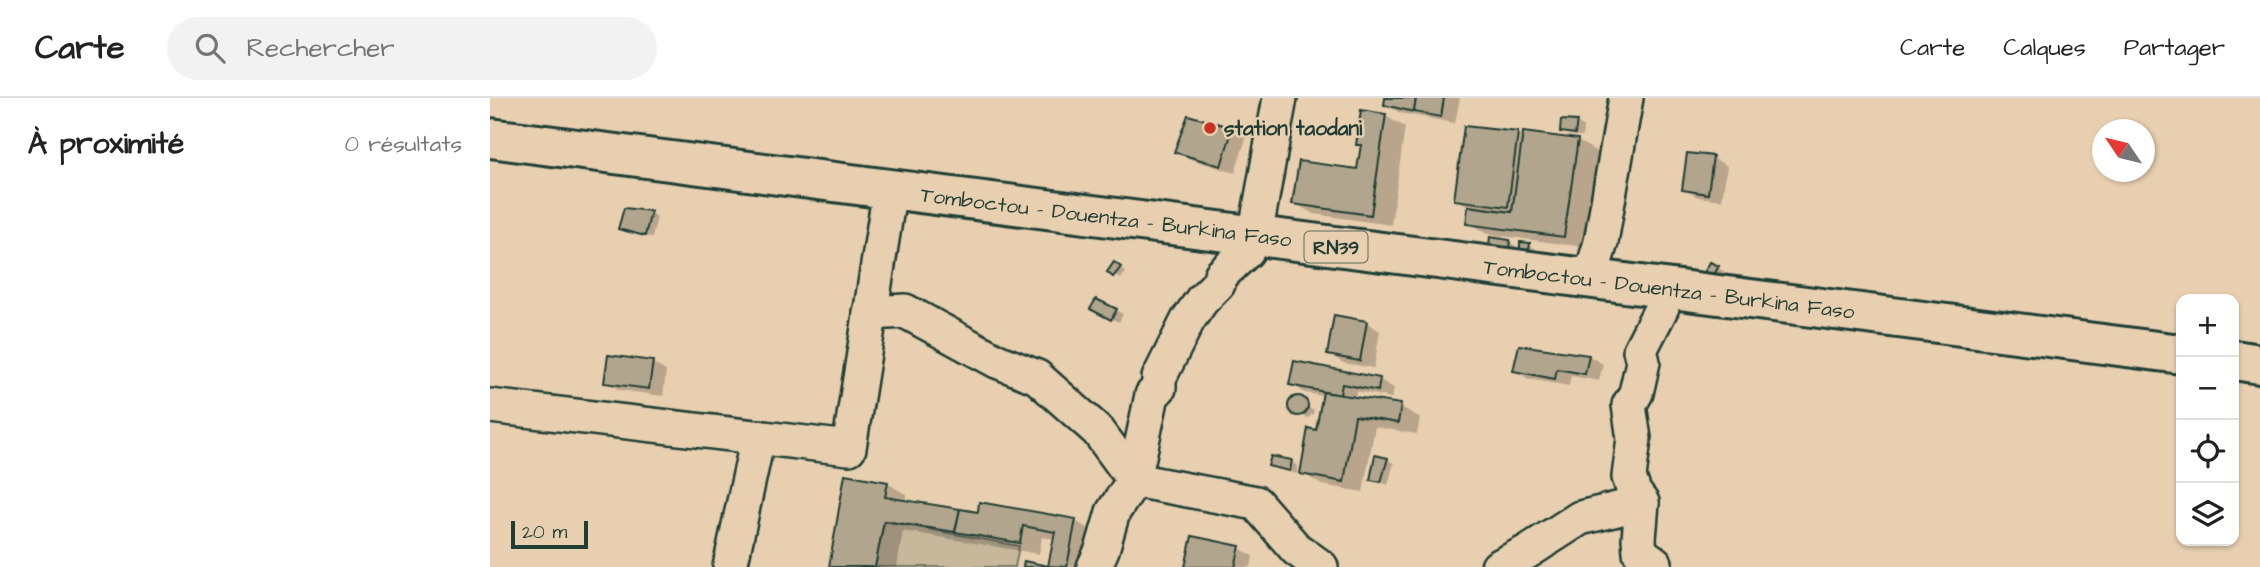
<!DOCTYPE html>
<html lang="fr">
<head>
<meta charset="utf-8">
<style>
	body { margin:0; font-family:"Architects Daughter",sans-serif; background:#f2f2f2; color:#222 }
	.controls { position:absolute; right:21px; bottom:21px; display:grid; overflow:hidden; border-radius:14px; box-shadow:0 2px 5px #0004 }
	.controls button { width:63px; height:63px; display:grid; place-items:center; padding:0; border:0; border-bottom:2px solid #e0e0e0; background:#fff; color:#222; font:35px sans-serif }
	.compass { position:absolute; left:1602px; top:21px; width:63px; height:63px; border-radius:50%; background:#fff; box-shadow:0 2px 5px #0004; rotate:305deg }
	.scale { position:absolute; left:21px; bottom:18px; width:77px; box-sizing:border-box; padding-left:7px; border:4px solid #1f3d34; border-top:0; font-size:19px; line-height:24px; white-space:nowrap; color:#1f3d34; -webkit-text-stroke:5px #e8cfb0; paint-order:stroke }
	.list { margin:0; padding:0; list-style:none }
	h2 { display:flex; justify-content:space-between; align-items:center; height:91px; margin:0; padding:0 28px; font-size:30px }
	h2 small { font-size:23px; font-weight:400; color:#767676 }
	.icon { flex:none; width:38px; height:38px; fill:none; stroke:currentColor; stroke-width:2; stroke-linecap:round; stroke-linejoin:round }
	.map { position:relative; flex:none; width:1770px; height:469px; overflow:hidden }
	header { display:flex; align-items:center; gap:42px; box-sizing:border-box; height:98px; padding:0 35px; background:#fff; border-bottom:2px solid #e0e0e0 }
	header strong { font-size:33px }
	nav { display:flex; gap:38px; margin-inline-start:auto; font-size:24px }
	.search { width:490px; height:63px; background:#f2f2f2; display:flex; align-items:center; gap:18px; box-sizing:border-box; padding:0 24px; border-radius:38px; color:#767676; font-size:26px }
	main { display:flex }
	aside { flex:1; background:#fff }
	.map>svg:first-child { display:block }
	.green { fill:#c7b79b; stroke:#737a68; stroke-width:2 }
	.shadow { fill:#0003 }
	.building { fill:#b1a68d; stroke:#1f3d34; stroke-width:2 }
	.lines { fill:none; stroke-linecap:round; stroke-linejoin:round }
	.minor-casing { stroke:#1f3d34; stroke-width:38 }
	.major-casing { stroke:#1f3d34; stroke-width:44 }
	.minor { stroke:#e8cfb0; stroke-width:33 }
	.major { stroke:#e8cfb0; stroke-width:38 }
	.poi-dot { fill:#c8321e; stroke:#e8cfb0; stroke-width:2.5 }
	.labels { text-anchor:middle; stroke-width:5; stroke-linejoin:round; paint-order:stroke }
	.shield { fill:#e8cfb0; stroke:#5b6959; stroke-width:2 }
	.shield-label { font-size:19px; font-weight:bold; fill:#1f3d34 }
	.poi-label { font-size:21px; font-weight:bold; fill:#1f3d34; stroke:#e8cfb0; text-anchor:start }
	.street-label { font-size:21px; fill:#1f3d34; stroke:#e8cfb0 }
</style>
</head>
<body>
<header>
<strong>Carte</strong>
<div class="search"><svg class="icon" aria-label="search" viewBox="0 0 24 24"><circle cx="10" cy="10" r="6"/><path d="M15 15l6 6"/></svg>Rechercher</div>
<nav><a>Carte</a><a>Calques</a><a>Partager</a></nav>
</header>
<main>
<aside>
<h2>À proximité<small>0 résultats</small></h2>
<ul class="list">
</ul>
</aside>
<div class="map">
<svg width="1770" height="469" viewBox="0 0 1770 469">
	<rect width="100%" height="100%" fill="#e8cfb0"/>
	<filter id="ink" filterUnits="userSpaceOnUse"><feTurbulence type="fractalNoise" baseFrequency=".0143" numOctaves="2"/><feDisplacementMap in="SourceGraphic" scale="14" xChannelSelector="R" yChannelSelector="G"/><feConvolveMatrix kernelMatrix="1 2 1 2 8 2 1 2 1" color-interpolation-filters="sRGB"/></filter>
	<g filter="url(#ink)">
		<polygon class="green" points="394,423 529,448 525,469 385,469"/>
		<g class="shadow">
			<polygon points="897,0 970,0 965,25 910,15 896,6"/>
			<polygon points="895,18 915,29 901,127 824,116 804,105 869,73 872,49 867,46"/>
			<polygon points="1086,25 1093,29 1092,39 1078,37 1072,33"/>
			<polygon points="742,32 756,40 745,75 700,61 686,53"/>
			<polygon points="1027,36 1034,40 1088,43 1107,54 1094,149 998,136 978,125 980,109 966,101"/>
			<polygon points="1223,60 1237,68 1232,102 1208,99 1194,91"/>
			<polygon points="160,115 167,119 162,140 130,130"/>
			<polygon points="1019,144 1026,148 1025,153 1008,150 1001,146"/>
			<polygon points="1039,147 1046,151 1046,155 1039,155 1032,151"/>
			<polygon points="625,166 636,174 631,181 624,177"/>
			<polygon points="1221,166 1235,174 1231,180 1218,173"/>
			<polygon points="626,212 633,216 629,224 609,215"/>
			<polygon points="876,224 890,233 884,270 853,265 839,256"/>
			<polygon points="1030,249 1099,258 1113,266 1109,283 1081,278 1079,288 1039,281 1025,273"/>
			<polygon points="162,265 176,273 173,298 130,292 116,284"/>
			<polygon points="890,282 904,290 902,300 866,293 865,301 910,308 930,320 927,336 885,329 873,394 832,387 812,375 828,334 834,298 815,295 801,286"/>
			<polygon points="806,300 813,301 821,312 824,311 823,316 818,320 804,315 800,309 801,302"/>
			<polygon points="897,362 904,365 898,387 882,381"/>
			<polygon points="801,364 808,368 807,376 780,368"/>
			<polygon points="397,385 417,397 416,404 489,416 585,423 605,434 597,469 560,469 565,441 552,439 549,456 413,433 407,469 340,469"/>
			<polygon points="749,450 763,458 761,469 697,469"/>
		</g>
		<g class="building">
			<polygon points="895,0 926,0 924,14 894,7"/>
			<polygon points="926,0 954,0 951,19 924,14"/>
			<polygon points="871,12 896,16 881,117 802,106 809,63 867,71 871,47 866,47"/>
			<polygon points="698,17 743,30 731,68 684,54"/>
			<polygon points="1071,22 1087,23 1085,36 1070,34"/>
			<polygon points="974,28 1028,34 1018,109 964,102"/>
			<polygon points="1033,34 1088,41 1074,139 976,126 978,108 1022,114"/>
			<polygon points="1197,55 1223,58 1218,96 1192,92"/>
			<polygon points="134,110 161,113 155,138 128,131"/>
			<polygon points="1000,139 1020,142 1019,150 999,147"/>
			<polygon points="1030,144 1040,145 1039,152 1030,152"/>
			<polygon points="624,164 631,169 623,179 617,174"/>
			<polygon points="1220,164 1229,168 1223,178 1215,173"/>
			<polygon points="606,201 627,211 621,222 600,211"/>
			<polygon points="844,217 877,223 870,263 837,257"/>
			<polygon points="1029,247 1099,257 1095,276 1067,271 1065,281 1023,273"/>
			<polygon points="118,257 163,263 159,291 114,285"/>
			<polygon points="804,263 890,280 888,293 852,286 850,297 799,287"/>
			<polygon points="833,294 911,306 908,325 865,318 854,384 810,376 818,330 826,332"/>
			<circle cx="808" cy="308" r="10"/>
			<polygon points="885,357 898,360 891,384 880,382"/>
			<polygon points="781,358 802,362 800,373 778,368"/>
			<polygon points="355,376 398,384 395,399 470,411 465,434 394,423 385,469 339,469"/>
			<polygon points="489,404 586,421 577,469 558,468 565,434 533,428 530,445 465,434 470,411 488,414"/>
			<polygon points="702,438 750,448 745,469 695,469"/>
			<polygon points="534,463 558,468 561,469 533,469"/>
		</g>
		<g class="lines">
			<g class="minor-casing">
				<g id="minor">
					<polyline points="765,138 790,0"/>
					<polyline points="1100,181 1111,144 1136,0"/>
					<polyline points="380,215 415,213 507,263 547,279 608,333 644,382 766,405 806,451 831,469"/>
					<polyline points="0,308 359,350 400,91"/>
					<polyline points="240,469 268,339"/>
					<polyline points="604,469 612,452 623,414 644,382 662,297 669,290 669,280 698,222 712,202 728,186 731,177 757,153 751,137"/>
					<polyline points="1008,469 1037,454 1090,420 1152,405"/>
					<polyline points="1165,469 1165,465 1150,454 1149,441 1152,405 1144,394 1139,379 1144,341 1139,307 1146,295 1153,264 1150,252 1172,209 1172,190"/>
				</g>
			</g>
			<g class="major-casing">
				<g id="major">
					<polyline points="0,40 1691,256"/>
					<polyline points="1744,262 1770,266"/>
				</g>
			</g>
			<use href="#minor" class="minor"/>
			<use href="#major" class="major"/>
		</g>
	</g>
	<circle class="poi-dot" cx="720" cy="30" r="7"/>
	<g class="labels">
		<rect class="shield" x="814.5" y="133.5" width="63" height="31" rx="5"/>
		<g class="shield-label">
			<text x="846" y="156">RN39</text>
		</g>
		<g class="poi-label">
			<text x="734" y="37">station taodani</text>
		</g>
		<g class="street-label">
			<text transform="translate(616 119) rotate(7)" y="7">Tomboctou - Douentza - Burkina Faso</text>
			<text transform="translate(1179 191) rotate(7)" y="7">Tomboctou - Douentza - Burkina Faso</text>
		</g>
	</g>
</svg>
<div class="controls">
<button>+</button>
<button>−</button>
<button><svg class="icon" aria-label="locate" viewBox="0 0 24 24"><circle cx="12" cy="12" r="6"/><path d="M12 2v4M12 18v4M2 12h4M18 12h4"/></svg></button>
<button><svg class="icon" aria-label="layers" viewBox="0 0 24 24"><path d="M12 4l9 5-9 5-9-5zM3 14l9 5 9-5"/></svg></button>
</div>
<svg class="compass" viewBox="-18 -18 36 36"><path d="M0-13l5 13h-10z" fill="#e53935"/><path d="M0 13l5-13h-10z" fill="#767676"/></svg>
<div class="scale">20 m</div>
</div>
</main>
</body>
</html>
